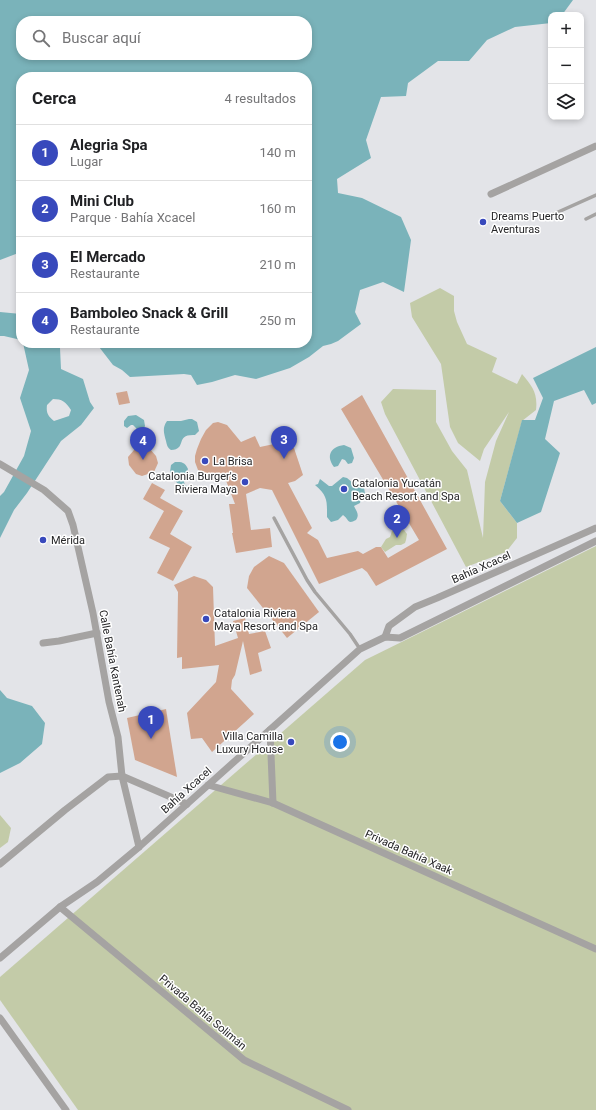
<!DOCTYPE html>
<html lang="es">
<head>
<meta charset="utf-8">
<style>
	body { margin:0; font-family:Roboto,sans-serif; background:#f2f2f2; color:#202124 }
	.controls { position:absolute; right:12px; top:12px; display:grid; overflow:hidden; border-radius:8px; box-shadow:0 2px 6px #0003 }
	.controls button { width:36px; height:36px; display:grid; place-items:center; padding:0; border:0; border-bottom:1px solid #e0e0e0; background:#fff; color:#202124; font:20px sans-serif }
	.you { position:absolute; left:340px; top:742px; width:14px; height:14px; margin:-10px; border:3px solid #fff; border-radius:50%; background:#1a73e8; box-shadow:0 0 0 6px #1a73e833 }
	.badge { display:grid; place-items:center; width:26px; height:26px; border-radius:50%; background:#3849bc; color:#fff; font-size:13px; font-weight:700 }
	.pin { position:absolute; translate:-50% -33px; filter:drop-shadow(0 1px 2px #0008) }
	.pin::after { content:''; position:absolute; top:21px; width:14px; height:12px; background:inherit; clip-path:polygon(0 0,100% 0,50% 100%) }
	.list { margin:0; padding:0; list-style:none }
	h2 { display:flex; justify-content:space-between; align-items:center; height:52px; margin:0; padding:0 16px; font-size:17px }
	h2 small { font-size:13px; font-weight:400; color:#757577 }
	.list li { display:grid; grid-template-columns:26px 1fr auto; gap:12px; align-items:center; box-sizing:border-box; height:56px; padding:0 16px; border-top:1px solid #e0e0e0 }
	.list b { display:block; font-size:15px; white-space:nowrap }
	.list p { margin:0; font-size:13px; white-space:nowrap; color:#757577 }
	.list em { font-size:13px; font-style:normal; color:#757577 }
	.icon { flex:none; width:22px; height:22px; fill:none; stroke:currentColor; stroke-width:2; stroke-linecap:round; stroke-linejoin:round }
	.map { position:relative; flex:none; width:596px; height:1110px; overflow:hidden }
	.search { position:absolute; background:#fff; box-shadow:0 2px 6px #0003; left:16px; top:16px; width:296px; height:44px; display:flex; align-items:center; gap:10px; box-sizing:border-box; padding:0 14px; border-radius:16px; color:#757577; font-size:15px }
	.panel { position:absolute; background:#fff; box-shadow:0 2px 6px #0003; left:16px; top:72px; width:296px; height:276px; border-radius:16px }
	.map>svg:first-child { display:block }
	.green { fill:#c3cba8 }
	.water { fill:#7ab3ba; fill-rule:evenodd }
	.building { fill:#d1a58f }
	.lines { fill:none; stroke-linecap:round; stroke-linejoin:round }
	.service { stroke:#a5a3a2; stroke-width:3.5 }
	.minor { stroke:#a5a3a2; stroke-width:7 }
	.poi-dot { fill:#3849bc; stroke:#fff; stroke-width:1.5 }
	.labels { text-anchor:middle; stroke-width:3; stroke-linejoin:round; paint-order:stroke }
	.poi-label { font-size:11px; fill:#252527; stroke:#fff; text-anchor:start }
	.street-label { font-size:11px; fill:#252527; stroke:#fff }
</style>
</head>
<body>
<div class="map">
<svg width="596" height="1110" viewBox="0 0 596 1110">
	<rect width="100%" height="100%" fill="#e3e4e8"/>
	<g class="green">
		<path d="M440,288L454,296V311L457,322L467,344L497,358L492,372L517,384L522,374C532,386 538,393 536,410L522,421L500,501L517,523V538L506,552L466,567L385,414L381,402L393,389L436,390V422L452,451L467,470L483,538L485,482L496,441L509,412L484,449L480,461L458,443L450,427L441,364L412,317L410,303Z"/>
		<polygon points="398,526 404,530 407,534 406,540 405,543 401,545 396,545 385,552 381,547 386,539 390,537 392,531"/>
		<polygon points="596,546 596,1110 78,1110 0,1000 0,977 365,660"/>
		<polygon points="0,815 11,828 8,842 0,848"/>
	</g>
	<g class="water">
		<path d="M0,0H573L562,15H551V23L515,27L487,40L469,61H438L408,83L406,96L381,97L366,140L371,158L337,179L338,193L362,198L401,217L411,240L404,292L383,282L360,290L355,312L361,324L338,341L331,344L323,346L309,357L290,368L256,379L235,375L212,382L197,385L191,375L184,374L130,377L122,370L113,365L96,343H307V77H21V252L0,260ZM21,21H307V55H21Z"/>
		<polygon points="0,312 21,314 21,340 4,336 0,336"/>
		<path d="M23,343H68L60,348L61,369L83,379L90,402L94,408L81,425L61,441L27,493L14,510L0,538V496L4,492L24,456L31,431L20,398L29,370ZM53,399C62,399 66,402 71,410L69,416L54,421C48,416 46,413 47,405Z"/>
		<polygon points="596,347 596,403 592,405 584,390 554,401 545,439 560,453 541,512 517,523 500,501 522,420 535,420 543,398 533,378"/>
		<polygon points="136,415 144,420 145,426 143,431 140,432 138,432 136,428 133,425 131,425 127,428 124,426 124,421 128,416"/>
		<path d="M189,419H192L197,422L199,431L195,435C174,434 188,449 171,450C167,447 167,445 166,441C164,433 162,428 167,421H181Z"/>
		<path d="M344,445L351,448L354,458L352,463L348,464L345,460L342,459L338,466L334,467C326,456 330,447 344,445Z"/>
		<path d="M175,462C182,462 185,462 188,469L184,482L185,485L187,486V488L190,490L189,492L186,493L180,488L178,484L172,477L170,472L171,465Z"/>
		<path d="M343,477L347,478L353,483L364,487L365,494L361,499L360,503L354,506C356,511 360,514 356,520C347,525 349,519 343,515L338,520L331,522L327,517C327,501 328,496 315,485L318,484L320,479L329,486H332Z"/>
		<polygon points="0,690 7,698 32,706 45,723 42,744 20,763 0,773"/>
	</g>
	<g class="building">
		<polygon points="127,391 130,403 119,405 116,393"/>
		<polygon points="362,395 447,549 376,586 367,572 362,568 319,584 272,490 260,488 246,494 251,530 270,528 272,547 236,553 232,533 233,533 229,504 235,504 225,478 215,481 210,479 207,475 198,470 195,462 195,456 197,449 201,439 206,430 213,423 218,422 227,425 241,442 255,436 260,447 274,444 278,442 294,448 303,475 295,481 288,483 312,528 307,533 318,540 327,558 358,551 363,554 376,547 381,547 388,558 419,540 341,409"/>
		<polygon points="140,447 150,449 156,456 158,463 154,472 142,476 136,474 129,465 128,457 134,450"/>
		<polygon points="152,483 165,490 160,498 183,511 170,534 192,547 173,581 157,573 170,548 149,538 164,511 143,499"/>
		<polygon points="269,556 284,563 319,612 287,638 247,588 249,576 254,567"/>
		<polygon points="194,576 206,580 213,587 215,646 238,638 233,621 245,618 249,634 265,631 271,648 258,653 262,671 250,675 243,641 235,675 232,680 231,689 254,714 212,752 202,738 191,739 187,713 216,682 219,665 182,669 182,657 177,658 178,592 174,585"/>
		<polygon points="166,709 177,777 135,760 127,718"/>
	</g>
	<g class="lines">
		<g class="service">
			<polyline points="547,217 596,195"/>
			<polyline points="586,219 596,214"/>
			<polyline points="274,518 307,580 315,592 350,634 360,649"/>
		</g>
		<g class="minor">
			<polyline points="491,194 596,146"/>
			<polyline points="0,464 44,490 68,511 73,525 93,613 109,702 118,737 122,776 139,847"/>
			<polyline points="385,637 389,626 415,607 437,598 596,528"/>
			<polyline points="43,643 59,641 97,633"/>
			<polyline points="270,730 273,803"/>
			<polyline points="208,785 273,803 596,949"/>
			<polyline points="0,864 65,810 108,777 122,776 187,804"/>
			<polyline points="60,907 244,1060 348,1110"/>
			<polyline points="0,958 60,907 97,882 139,847 360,649 385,637 400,638 596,541"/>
			<polyline points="0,1018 66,1110"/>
		</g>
	</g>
	<g class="poi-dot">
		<circle cx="483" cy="222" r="4"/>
		<circle cx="205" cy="461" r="4"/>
		<circle cx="245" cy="482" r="4"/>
		<circle cx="344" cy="489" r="4"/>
		<circle cx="43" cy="540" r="4"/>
		<circle cx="206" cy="619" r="4"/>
		<circle cx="291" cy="742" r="4"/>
	</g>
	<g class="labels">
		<g class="poi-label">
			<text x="491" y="220">Dreams Puerto<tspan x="491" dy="13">Aventuras</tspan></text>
			<text x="213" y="465">La Brisa</text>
			<text x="237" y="480" text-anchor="end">Catalonia Burger's<tspan x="237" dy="13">Riviera Maya</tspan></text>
			<text x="352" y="487">Catalonia Yucatán<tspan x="352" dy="13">Beach Resort and Spa</tspan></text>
			<text x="51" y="544">Mérida</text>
			<text x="214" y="617">Catalonia Riviera<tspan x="214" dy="13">Maya Resort and Spa</tspan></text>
			<text x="283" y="740" text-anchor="end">Villa Camilla<tspan x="283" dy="13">Luxury House</tspan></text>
		</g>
		<g class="street-label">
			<text transform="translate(481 567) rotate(-24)" y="4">Bahía Xcacel</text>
			<text transform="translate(113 661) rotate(79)" y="4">Calle Bahía Kantenah</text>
			<text transform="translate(186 790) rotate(-42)" y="4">Bahía Xcacel</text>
			<text transform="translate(409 852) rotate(24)" y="4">Privada Bahía Xaak</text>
			<text transform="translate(203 1012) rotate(40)" y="4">Privada Bahía Solimán</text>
		</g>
	</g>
</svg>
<div class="controls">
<button>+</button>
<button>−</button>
<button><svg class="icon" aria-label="layers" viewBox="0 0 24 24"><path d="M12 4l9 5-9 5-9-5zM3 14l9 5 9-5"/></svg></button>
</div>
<div class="you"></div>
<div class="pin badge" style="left:151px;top:739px">1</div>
<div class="pin badge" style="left:397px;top:538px">2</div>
<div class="pin badge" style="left:284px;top:459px">3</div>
<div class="pin badge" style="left:143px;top:460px">4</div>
<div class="search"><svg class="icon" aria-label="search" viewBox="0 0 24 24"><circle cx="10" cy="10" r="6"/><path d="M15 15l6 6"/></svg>Buscar aquí</div>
<section class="panel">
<h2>Cerca<small>4 resultados</small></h2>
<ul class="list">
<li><span class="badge">1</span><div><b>Alegria Spa</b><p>Lugar</p></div><em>140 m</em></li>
<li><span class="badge">2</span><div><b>Mini Club</b><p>Parque · Bahía Xcacel</p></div><em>160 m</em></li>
<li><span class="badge">3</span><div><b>El Mercado</b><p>Restaurante</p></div><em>210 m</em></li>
<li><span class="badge">4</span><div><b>Bamboleo Snack &amp; Grill</b><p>Restaurante</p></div><em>250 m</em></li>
</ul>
</section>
</div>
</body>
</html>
